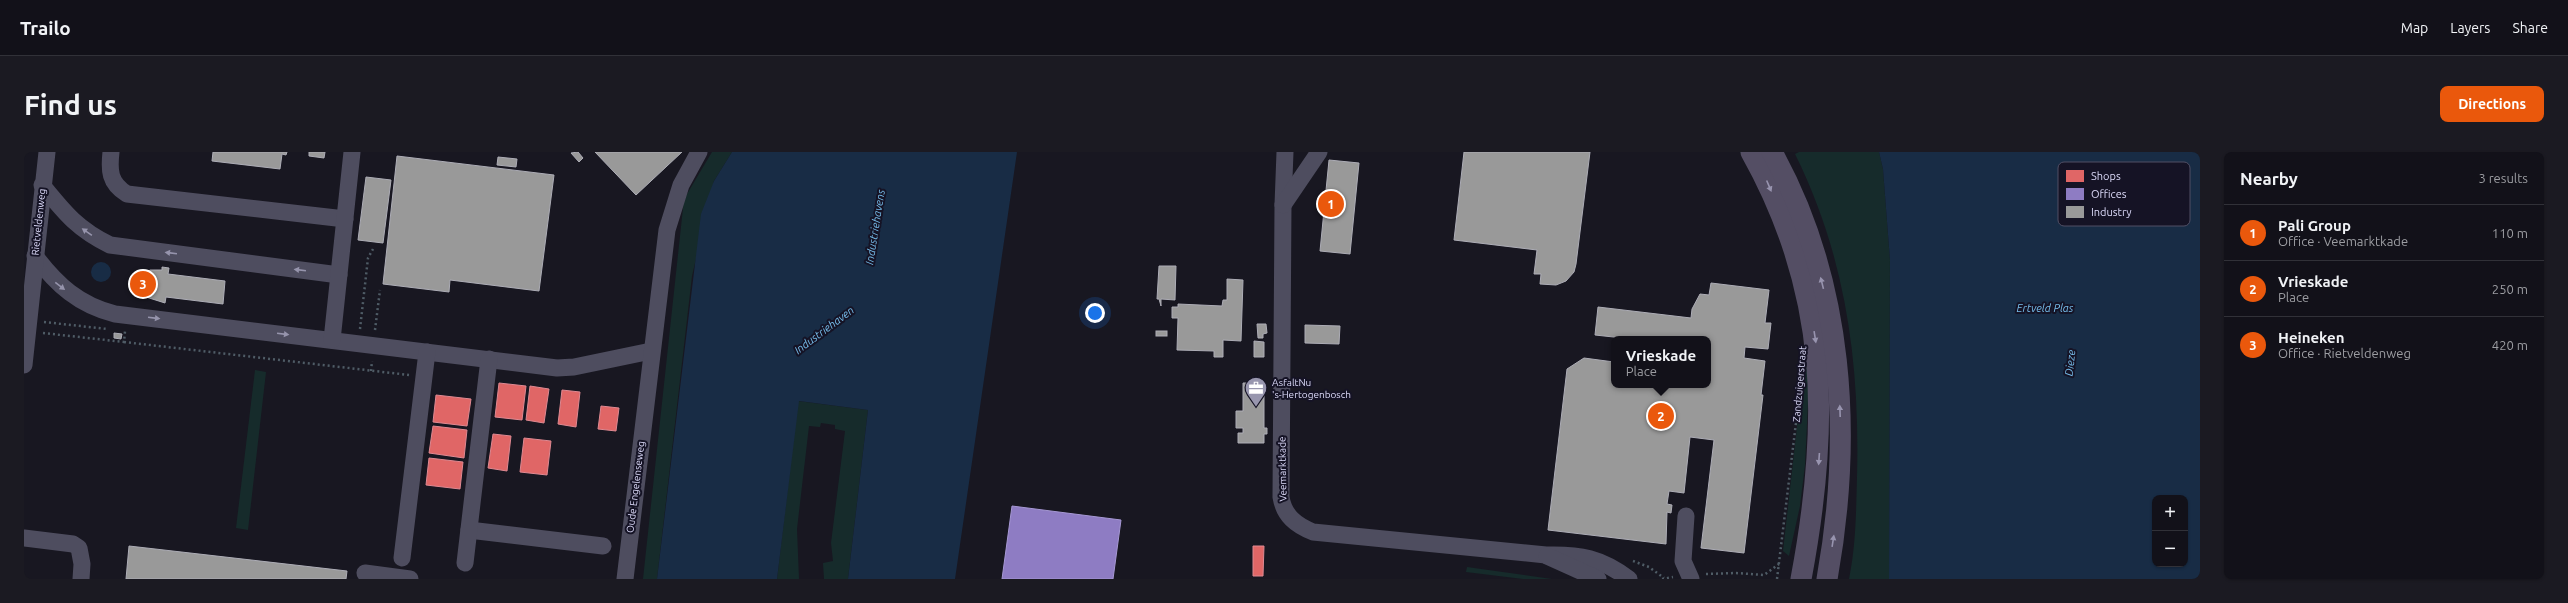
<!DOCTYPE html>
<html lang="en">
<head>
<meta charset="utf-8">
<style>
	body { margin:0; font-family:Ubuntu,sans-serif; background:#1b1a22; color:#f1f3f6 }
	.controls { position:absolute; right:12px; bottom:12px; display:grid; overflow:hidden; border-radius:8px; box-shadow:0 1px 3px #0004 }
	.controls button { width:36px; height:36px; display:grid; place-items:center; padding:0; border:0; border-bottom:1px solid #313138; background:#121119; color:#f1f3f6; font:20px sans-serif }
	.you { position:absolute; left:1071px; top:161px; width:14px; height:14px; margin:-10px; border:3px solid #fff; border-radius:50%; background:#1a73e8; box-shadow:0 0 0 6px #1a73e833 }
	.badge { display:grid; place-items:center; width:26px; height:26px; border-radius:50%; background:#ea580c; color:#fff; font-size:13px; font-weight:700 }
	.pin { position:absolute; translate:-50% -50%; border:2px solid #fff; box-shadow:0 1px 4px #0006 }
	.popup { position:absolute; left:1587px; top:184px; width:100px; height:52px; box-sizing:border-box; display:grid; place-content:center; border-radius:8px; background:#121119; filter:drop-shadow(0 1px 3px #0005); font-size:13px; white-space:nowrap; color:#9c9da2 }
	.popup b { font-size:15px; color:#f1f3f6 }
	.popup::after { content:''; position:absolute; left:50%; top:100%; margin-left:-8px; border:8px solid transparent; border-top-color:#121119 }
	.list { margin:0; padding:0; list-style:none }
	h2 { display:flex; justify-content:space-between; align-items:center; height:52px; margin:0; padding:0 16px; font-size:17px }
	h2 small { font-size:13px; font-weight:400; color:#9c9da2 }
	.list li { display:grid; grid-template-columns:26px 1fr auto; gap:12px; align-items:center; box-sizing:border-box; height:56px; padding:0 16px; border-top:1px solid #313138 }
	.list b { display:block; font-size:15px; white-space:nowrap }
	.list p { margin:0; font-size:13px; white-space:nowrap; color:#9c9da2 }
	.list em { font-size:13px; font-style:normal; color:#9c9da2 }
	.map { position:relative; flex:none; width:2176px; height:427px; overflow:hidden; border-radius:8px }
	header { display:flex; align-items:center; gap:24px; box-sizing:border-box; height:56px; padding:0 20px; background:#121119; border-bottom:1px solid #313138 }
	header strong { font-size:19px }
	nav { display:flex; gap:22px; margin-inline-start:auto; font-size:14px }
	.intro { display:flex; align-items:center; justify-content:space-between; box-sizing:border-box; height:96px; padding:0 24px }
	h1 { margin:0; font-size:28px }
	.button { padding:10px 18px; border-radius:8px; background:#ea580c; color:#fff; font-size:14px; font-weight:700 }
	main { display:flex; gap:24px; padding:0 24px }
	aside { flex:1; background:#121119; border-radius:8px; box-shadow:0 1px 3px #0004 }
	.map>svg:first-child { display:block }
	.green { fill:#162b2b }
	.water { fill:#182c45; fill-rule:evenodd }
	.shops { fill:#e06666; stroke:#df8992 }
	.offices { fill:#8e7cc3; stroke:#a698d4 }
	.industry { fill:#999; stroke:#adadb6 }
	.lines { fill:none; stroke-linecap:round; stroke-linejoin:round }
	.path { stroke:#4f5c66; stroke-width:2.5; stroke-dasharray:2 3; stroke-linecap:butt }
	.minor { stroke:#4e4d5f; stroke-width:17 }
	.major { stroke:#544e64; stroke-width:21 }
	.oneway { fill:#9894af }
	.oneway2 { fill:#9694ac }
	.labels { text-anchor:middle; stroke-width:4; stroke-linejoin:round; paint-order:stroke }
	.street-label { font-size:10px; fill:#dddbfa; stroke:#151325 }
	.poi-label { font-size:10px; fill:#dddbfa; stroke:#151325; text-anchor:start }
	.water-label { font-size:11px; font-style:italic; fill:#77beec; stroke:#151325 }
	.key { fill:#151325; stroke:#514f65; stroke-width:1 }
	.key-label { font-size:11px; fill:#dddbfa }
</style>
</head>
<body>
<header>
<strong>Trailo</strong>
<nav><a>Map</a><a>Layers</a><a>Share</a></nav>
</header>
<div class="intro"><h1>Find us</h1><a class="button">Directions</a></div>
<main>
<div class="map">
<svg width="2176" height="427" viewBox="0 0 2176 427">
	<rect width="100%" height="100%" fill="#181721"/>
	<g class="green">
		<polygon points="688,0 708,0 690,29 668,124 633,427 619,427 660,47"/>
		<polygon points="1716,0 1719,0 1734,28 1769,117 1786,210 1781,313 1776,354 1765,404 1759,399 1782,195 1775,150 1756,86 1730,23"/>
		<path d="M1775,0H1855L1859,17L1866,108L1865,427H1825C1832,393 1832,360 1833,325C1836,211 1822,105 1771,2Z"/>
		<polygon points="231,218 242,220 224,378 212,376"/>
		<polygon points="774,249 844,258 824,427 800,427 799,411 809,409 807,391 821,279 811,277 811,273 797,271 796,275 785,274 773,377 775,427 753,427"/>
		<polygon points="1443,415 1528,427 1499,427 1442,420"/>
	</g>
	<g class="water">
		<polygon points="708,0 993,0 931,427 824,427 844,258 775,249 753,427 633,427 677,62 690,29"/>
		<path d="M1855,0H2176V427H1865L1866,108L1859,17ZM2131,346H2161V412H2131Z"/>
		<circle cx="77" cy="120" r="10"/>
	</g>
	<g class="shops">
		<polygon points="475,231 502,234 498,268 471,265"/>
		<polygon points="506,234 525,237 520,271 502,268"/>
		<polygon points="538,238 556,240 552,275 534,272"/>
		<polygon points="412,243 447,247 443,274 409,270"/>
		<polygon points="577,254 595,256 592,279 574,277"/>
		<polygon points="409,274 443,278 440,306 405,301"/>
		<polygon points="469,282 487,284 483,319 464,316"/>
		<polygon points="500,286 527,289 523,323 496,320"/>
		<polygon points="405,306 439,310 436,337 402,333"/>
		<polygon points="1229,394 1240,394 1239,424 1229,424"/>
	</g>
	<polygon class="offices" points="988,354 1097,368 1089,427 978,427"/>
	<g class="industry">
		<polygon points="189,0 263,0 262,3 258,2 256,17 188,9"/>
		<polygon points="285,0 301,0 300,6 285,4"/>
		<polygon points="554,0 559,6 555,10 547,1"/>
		<polygon points="571,0 658,0 612,43"/>
		<polygon points="1440,0 1566,0 1552,112 1550,120 1542,129 1532,133 1516,132 1517,122 1510,122 1513,98 1430,88"/>
		<polygon points="373,4 530,23 515,139 426,128 425,140 359,132"/>
		<polygon points="474,5 493,7 492,15 473,13"/>
		<polygon points="1305,8 1335,11 1326,102 1296,99"/>
		<polygon points="342,25 367,28 359,91 334,88"/>
		<polygon points="1135,114 1152,114 1151,148 1137,147 1137,154 1135,147 1133,147"/>
		<polygon points="138,115 145,116 144,122 201,129 199,152 142,145 141,151 122,145 116,135 118,124 126,118 138,118"/>
		<polygon points="1203,127 1219,128 1217,189 1199,188 1199,205 1190,205 1190,199 1153,198 1154,166 1148,166 1148,155 1154,155 1154,152 1198,154 1199,148 1203,148"/>
		<polygon points="1687,131 1745,138 1741,171 1747,171 1744,197 1721,195 1720,206 1741,209 1737,243 1739,243 1720,401 1677,396 1690,288 1666,285 1660,341 1645,339 1643,352 1648,353 1647,361 1643,360 1642,392 1524,378 1543,217 1560,206 1590,210 1590,233 1684,233 1684,187 1608,187 1571,183 1574,155 1667,166 1668,157 1676,142 1685,143"/>
		<polygon points="1233,172 1242,172 1243,181 1239,182 1239,186 1234,186"/>
		<polygon points="1281,173 1316,174 1315,192 1281,191"/>
		<rect x="1132" y="179" width="11" height="5"/>
		<polygon points="90,181 98,182 97,187 90,186"/>
		<polygon points="1230,189 1240,190 1240,205 1230,205"/>
		<polygon points="1219,231 1240,231 1240,276 1243,276 1243,282 1240,282 1240,291 1214,291 1214,281 1219,281 1219,276 1212,276 1212,259 1219,259"/>
		<polygon points="105,394 323,419 322,427 102,427"/>
	</g>
	<g class="lines">
		<g class="path">
			<polyline points="20,170 83,177"/>
			<polyline points="336,177 344,106 349,97"/>
			<polyline points="351,178 356,138"/>
			<polyline points="19,181 100,190 101,179"/>
			<polyline points="100,190 385,223"/>
			<polyline points="347,219 348,209"/>
			<polyline points="1609,409 1625,415 1640,426"/>
			<polyline points="1682,422 1712,421 1740,423 1755,412"/>
			<polyline points="1638,427 1649,425"/>
			<polyline points="1753,427 1775,246"/>
		</g>
		<g class="minor">
			<path d="M87,0C85,18 85,31 103,42L321,67"/>
			<path d="M1261,0L1259,53L1257,345C1260,364 1272,373 1289,380L1522,403C1556,402 1577,406 1605,427"/>
			<path d="M18,33C40,60 53,77 86,93L315,123"/>
			<polyline points="1259,53 1295,0"/>
			<path d="M11,104C33,133 55,153 91,162L533,216L550,215L627,199"/>
			<polyline points="308,188 328,0"/>
			<polyline points="0,213 23,0"/>
			<polyline points="1662,364 1659,409 1667,427"/>
			<polyline points="445,378 579,394"/>
			<polyline points="0,386 49,392 55,396 58,412 57,427"/>
			<polyline points="1523,404 1574,427"/>
			<polyline points="378,406 403,200"/>
			<polyline points="441,411 465,207"/>
			<polyline points="341,421 386,427"/>
			<polyline points="601,427 643,78 657,33 675,0"/>
		</g>
		<g class="major">
			<path d="M1727,0C1806,141 1806,273 1777,427"/>
			<path d="M1748,0C1820,130 1829,283 1803,427"/>
		</g>
	</g>
	<defs><path id="oneway-solid" d="M-6-.8H1V-3.2L6.5 0L1 3.2V.8H-6Z"/></defs>
	<g class="oneway">
		<use href="#oneway-solid" transform="translate(1745 34) rotate(67)"/>
		<use href="#oneway-solid" transform="translate(1798 131) rotate(-104)"/>
		<use href="#oneway-solid" transform="translate(1791 185) rotate(81)"/>
		<use href="#oneway-solid" transform="translate(1816 259) rotate(-92)"/>
		<use href="#oneway-solid" transform="translate(1795 307) rotate(94)"/>
		<use href="#oneway-solid" transform="translate(1809 389) rotate(-81)"/>
	</g>
	<g class="oneway2">
		<use href="#oneway-solid" transform="translate(63 80) rotate(-145)"/>
		<use href="#oneway-solid" transform="translate(147 101) rotate(-173)"/>
		<use href="#oneway-solid" transform="translate(276 118) rotate(-173)"/>
		<use href="#oneway-solid" transform="translate(36 134) rotate(38)"/>
		<use href="#oneway-solid" transform="translate(130 166) rotate(7)"/>
		<use href="#oneway-solid" transform="translate(259 182) rotate(7)"/>
	</g>
	<defs>
		<g id="office-pin" transform="scale(1.15)"><path d="M0 17L-7.5 6A9.5 9.5 0 1 1 7.5 6Z" fill="#9896ae" stroke="#151325"/><path d="M-6-3h4V-5.5h4V-3h4V5H-6ZM-1-4.5V-3h2v-1.5ZM-6 0V1H6V0Z" fill="#fff"/></g>
	</defs>
	<g fill-rule="evenodd">
		<use href="#office-pin" x="1232" y="236"/>
	</g>
	<g class="labels">
		<g class="street-label">
			<text transform="translate(14 70) rotate(-84)" y="4">Rietveldenweg</text>
			<text transform="translate(1775 232) rotate(-85)" y="4">Zandzuigerstraat</text>
			<text transform="translate(1258 317) rotate(-91)" y="4">Veemarktkade</text>
			<text transform="translate(611 335) rotate(-83)" y="4">Oude Engelenseweg</text>
		</g>
		<g class="poi-label">
			<text x="1248" y="234">AsfaltNu<tspan x="1248" dy="12">'s-Hertogenbosch</tspan></text>
		</g>
		<g class="water-label">
			<text transform="translate(851 75) rotate(-81)" y="4">Industriehavens</text>
			<text x="2021" y="160">Ertveld Plas</text>
			<text transform="translate(800 178) rotate(-37)" y="4">Industriehaven</text>
			<text transform="translate(2046 211) rotate(-84)" y="4">Dieze</text>
		</g>
	</g>
	<rect x="2034" y="10" width="132" height="64" rx="6" class="key"/>
	<rect x="2042" y="18" width="18" height="12" fill="#e06666"/>
	<rect x="2042" y="36" width="18" height="12" fill="#8e7cc3"/>
	<rect x="2042" y="54" width="18" height="12" fill="#999"/>
	<g class="key-label">
		<text x="2067" y="28">Shops</text>
		<text x="2067" y="46">Offices</text>
		<text x="2067" y="64">Industry</text>
	</g>
</svg>
<div class="controls">
<button>+</button>
<button>−</button>
</div>
<div class="you"></div>
<div class="pin badge" style="left:1307px;top:52px">1</div>
<div class="pin badge" style="left:1637px;top:264px">2</div>
<div class="popup"><b>Vrieskade</b>Place</div>
<div class="pin badge" style="left:119px;top:132px">3</div>
</div>
<aside>
<h2>Nearby<small>3 results</small></h2>
<ul class="list">
<li><span class="badge">1</span><div><b>Pali Group</b><p>Office · Veemarktkade</p></div><em>110 m</em></li>
<li><span class="badge">2</span><div><b>Vrieskade</b><p>Place</p></div><em>250 m</em></li>
<li><span class="badge">3</span><div><b>Heineken</b><p>Office · Rietveldenweg</p></div><em>420 m</em></li>
</ul>
</aside>
</main>
</body>
</html>
